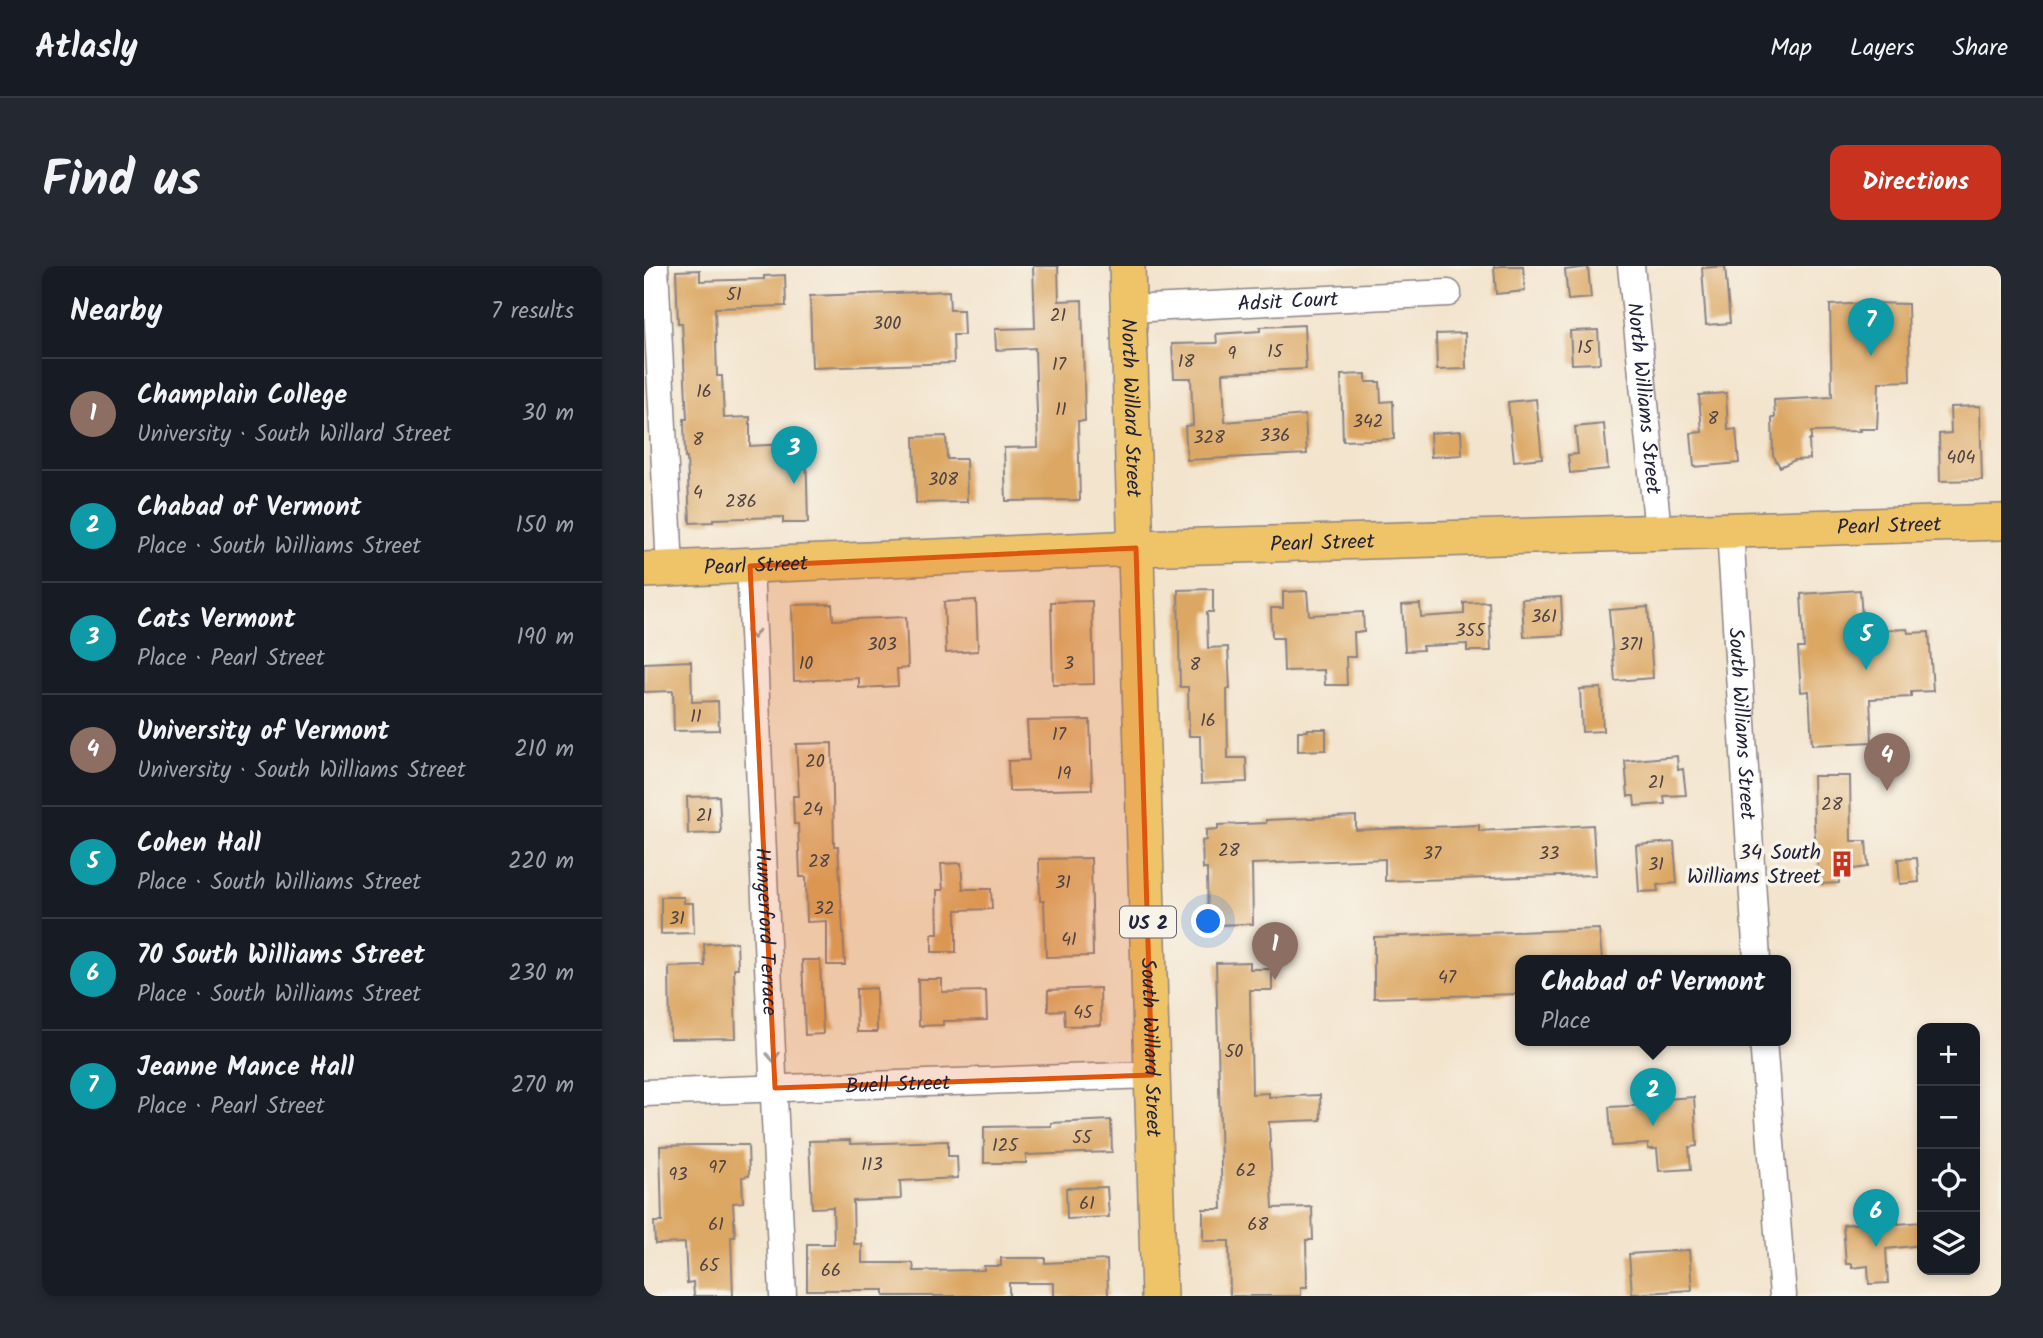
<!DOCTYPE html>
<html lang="en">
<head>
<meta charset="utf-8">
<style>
	body { margin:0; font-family:Kalam,sans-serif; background:#242831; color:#f1f3f6 }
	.controls { position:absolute; right:21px; bottom:21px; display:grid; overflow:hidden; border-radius:14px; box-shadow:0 4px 10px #0003 }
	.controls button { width:63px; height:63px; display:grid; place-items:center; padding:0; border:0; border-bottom:2px solid #363941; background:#171b24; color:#f1f3f6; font:35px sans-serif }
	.you { position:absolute; left:565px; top:656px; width:24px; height:24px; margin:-18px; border:5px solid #fff; border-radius:50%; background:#1a73e8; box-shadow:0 0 0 10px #1a73e833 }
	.badge { display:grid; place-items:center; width:46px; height:46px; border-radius:50%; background:#c8321e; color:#fff; font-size:23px; font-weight:700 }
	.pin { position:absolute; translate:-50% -58px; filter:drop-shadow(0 2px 4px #0008) }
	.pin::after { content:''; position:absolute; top:37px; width:24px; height:21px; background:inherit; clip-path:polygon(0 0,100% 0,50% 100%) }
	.popup { position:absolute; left:871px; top:689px; width:276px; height:91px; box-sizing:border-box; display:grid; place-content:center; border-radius:14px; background:#171b24; filter:drop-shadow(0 2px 5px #0005); font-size:23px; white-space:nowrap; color:#9ea1a6 }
	.popup b { font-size:26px; color:#f1f3f6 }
	.popup::after { content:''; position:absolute; left:50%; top:100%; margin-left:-14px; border:14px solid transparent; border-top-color:#171b24 }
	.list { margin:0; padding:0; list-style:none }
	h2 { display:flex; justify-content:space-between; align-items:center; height:91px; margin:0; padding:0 28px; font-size:30px }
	h2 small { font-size:23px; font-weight:400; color:#9ea1a6 }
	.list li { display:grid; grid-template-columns:46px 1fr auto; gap:21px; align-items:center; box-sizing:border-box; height:112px; padding:0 28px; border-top:2px solid #363941 }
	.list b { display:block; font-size:26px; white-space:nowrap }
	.list p { margin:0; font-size:23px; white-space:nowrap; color:#9ea1a6 }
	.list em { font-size:23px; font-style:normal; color:#9ea1a6 }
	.icon { flex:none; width:38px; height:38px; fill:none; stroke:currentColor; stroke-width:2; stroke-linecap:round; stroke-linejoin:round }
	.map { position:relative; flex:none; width:1357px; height:1030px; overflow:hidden; border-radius:14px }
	header { display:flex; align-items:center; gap:42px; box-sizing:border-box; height:98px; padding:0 35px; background:#171b24; border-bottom:2px solid #363941 }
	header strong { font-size:33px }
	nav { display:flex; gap:38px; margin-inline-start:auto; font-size:24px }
	.intro { display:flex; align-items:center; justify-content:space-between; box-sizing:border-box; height:168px; padding:0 42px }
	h1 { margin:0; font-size:49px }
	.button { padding:18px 32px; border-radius:14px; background:#c8321e; color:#fff; font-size:24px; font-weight:700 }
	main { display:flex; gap:42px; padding:0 42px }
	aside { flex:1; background:#171b24; border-radius:14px; box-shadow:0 4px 10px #0003 }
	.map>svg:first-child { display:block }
	.building { fill:#dca763 }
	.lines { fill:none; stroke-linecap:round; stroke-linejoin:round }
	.minor-casing { stroke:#8a8384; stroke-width:29 }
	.major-casing { stroke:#8a8384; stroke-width:38 }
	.minor { stroke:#fff; stroke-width:26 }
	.major { stroke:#efc469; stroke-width:35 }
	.oneway { stroke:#9c9ca7 }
	.marked { fill:#de560e; fill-opacity:0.2; stroke:#de560e; stroke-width:5; stroke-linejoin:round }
	.labels { text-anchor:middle; stroke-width:7; stroke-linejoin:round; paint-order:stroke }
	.number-label { font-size:18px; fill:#504345 }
	.shield { fill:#f7f3e8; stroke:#62616f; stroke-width:2 }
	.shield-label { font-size:19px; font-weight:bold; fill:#22223b }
	.street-label { font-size:21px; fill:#22223b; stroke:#f7f3e8 }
	.poi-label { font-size:21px; fill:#22223b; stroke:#f7f3e8; text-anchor:end }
</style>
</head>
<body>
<header>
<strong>Atlasly</strong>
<nav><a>Map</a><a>Layers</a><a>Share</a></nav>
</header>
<div class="intro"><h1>Find us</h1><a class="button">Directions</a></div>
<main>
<aside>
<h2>Nearby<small>7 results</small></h2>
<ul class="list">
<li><span class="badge" style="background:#8d6e63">1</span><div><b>Champlain College</b><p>University · South Willard Street</p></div><em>30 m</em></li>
<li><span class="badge" style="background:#0f9aa8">2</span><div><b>Chabad of Vermont</b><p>Place · South Williams Street</p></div><em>150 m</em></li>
<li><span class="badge" style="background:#0f9aa8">3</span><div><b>Cats Vermont</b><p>Place · Pearl Street</p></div><em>190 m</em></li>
<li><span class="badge" style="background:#8d6e63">4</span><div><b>University of Vermont</b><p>University · South Williams Street</p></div><em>210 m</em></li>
<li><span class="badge" style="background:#0f9aa8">5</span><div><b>Cohen Hall</b><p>Place · South Williams Street</p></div><em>220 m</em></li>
<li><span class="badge" style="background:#0f9aa8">6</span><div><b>70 South Williams Street</b><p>Place · South Williams Street</p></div><em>230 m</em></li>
<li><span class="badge" style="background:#0f9aa8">7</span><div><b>Jeanne Mance Hall</b><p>Place · Pearl Street</p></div><em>270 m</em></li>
</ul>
</aside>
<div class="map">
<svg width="1357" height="1030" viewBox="0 0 1357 1030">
	<rect width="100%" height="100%" fill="#f7f3e8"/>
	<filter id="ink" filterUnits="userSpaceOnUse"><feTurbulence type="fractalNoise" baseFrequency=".0143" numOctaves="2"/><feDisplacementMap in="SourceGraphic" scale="14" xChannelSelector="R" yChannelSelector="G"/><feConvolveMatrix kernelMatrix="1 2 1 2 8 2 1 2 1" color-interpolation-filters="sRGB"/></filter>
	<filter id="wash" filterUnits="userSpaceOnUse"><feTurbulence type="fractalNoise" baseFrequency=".00686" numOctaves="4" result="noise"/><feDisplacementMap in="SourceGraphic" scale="28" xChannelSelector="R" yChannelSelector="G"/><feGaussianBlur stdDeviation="1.57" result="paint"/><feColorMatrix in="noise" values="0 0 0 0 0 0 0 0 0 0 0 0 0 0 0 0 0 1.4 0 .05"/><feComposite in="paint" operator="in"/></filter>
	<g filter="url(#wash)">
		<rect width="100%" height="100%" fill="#f3e4cd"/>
		<g id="blocks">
			<g class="building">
				<polygon points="389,0 414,0 415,35 438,34 441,155 434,155 436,234 362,235 360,182 394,181 391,82 352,84 351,63 391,62"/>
				<polygon points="858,0 879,0 881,25 852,28 850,1"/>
				<polygon points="1081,0 1086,57 1062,59 1058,2"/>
				<polygon points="944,1 947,32 924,34 921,4"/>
				<polygon points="56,4 56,15 120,13 120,10 141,9 142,40 71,42 73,110 78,110 80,152 106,151 106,180 162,177 164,257 139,257 139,251 69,253 69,256 46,257 43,192 41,192 40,153 43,153 38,57 34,57 32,5"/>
				<polygon points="305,25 306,44 319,44 320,69 309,69 310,97 168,102 166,30"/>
				<polygon points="1229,37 1264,38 1266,115 1235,116 1233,163 1215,163 1216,165 1167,166 1167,174 1165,174 1166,193 1151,194 1136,201 1129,189 1128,152 1131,152 1130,134 1188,131 1186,39"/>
				<polygon points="660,59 662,103 579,107 581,156 661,149 663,188 543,194 541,160 549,159 547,112 530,112 528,78 573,77 572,68 616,65 616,61"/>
				<polygon points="954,64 956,97 928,98 926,65"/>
				<polygon points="821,67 822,103 793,104 792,68"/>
				<polygon points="722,108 722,116 736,116 737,136 749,135 750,173 699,175 697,109"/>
				<polygon points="1082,127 1084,164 1092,163 1095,197 1050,201 1047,167 1058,166 1055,129"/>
				<polygon points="892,133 898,192 870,195 864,136"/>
				<polygon points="1336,140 1338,214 1296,215 1295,168 1307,167 1306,141"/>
				<polygon points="960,158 964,203 926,207 924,189 934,188 931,161"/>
				<polygon points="817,165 818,189 787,191 786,167"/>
				<polygon points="302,170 303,193 322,193 323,236 272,237 270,171"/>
				<polygon points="569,323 569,346 563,346 564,382 584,381 586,423 583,423 584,492 602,492 603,516 557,518 556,470 545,470 544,421 536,421 534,324"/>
				<polygon points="1216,324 1219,365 1263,363 1264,367 1285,366 1289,425 1267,426 1267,431 1226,433 1228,476 1168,479 1165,425 1157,426 1154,382 1160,382 1157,328"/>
				<polygon points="663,325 665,349 719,346 720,366 710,366 711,391 702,391 703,419 681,419 680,404 640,405 639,372 628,372 627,342 639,342 639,326"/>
				<polygon points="917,331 919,369 880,371 878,333"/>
				<polygon points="332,334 334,385 302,387 300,336"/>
				<polygon points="448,335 450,418 409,419 407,336"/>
				<polygon points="845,336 847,385 823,385 823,378 778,380 779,384 761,385 758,339 776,338 777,351 820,348 820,337"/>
				<polygon points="188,338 189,354 262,351 264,402 253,403 254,420 215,422 215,412 150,415 148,339"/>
				<polygon points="1004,341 1009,412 971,415 965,344"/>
				<polygon points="47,395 48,436 74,435 75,464 30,465 29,425 0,426 0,397"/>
				<polygon points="957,422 959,465 938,466 936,423"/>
				<polygon points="446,454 448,523 365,525 364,495 385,494 383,455"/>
				<polygon points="664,463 682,463 682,484 654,485 654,465 664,465"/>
				<polygon points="188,477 190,580 194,580 201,699 183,699 183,655 163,656 162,611 156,611 154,558 150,558 149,530 155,530 152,478"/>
				<polygon points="1033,490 1034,504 1039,503 1042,529 1020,530 1021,538 991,540 990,530 984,530 981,495"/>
				<polygon points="1169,510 1206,510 1207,575 1222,575 1224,601 1194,605 1195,617 1175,618 1170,558"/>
				<polygon points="75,530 77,567 44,568 43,531"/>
				<polygon points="712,550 712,564 835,559 835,565 949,559 952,609 741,615 741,593 608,598 609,658 564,659 563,603 559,603 558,575 562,574 562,564 574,563 574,559 622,557 622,554"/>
				<polygon points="1030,576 1033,617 1013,619 1014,625 995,626 992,579"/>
				<polygon points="447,592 449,690 402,691 400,635 396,635 395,593"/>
				<polygon points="1273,592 1275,616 1256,618 1254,593"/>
				<polygon points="317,597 319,623 347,623 348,643 312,644 312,686 288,686 288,668 294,668 293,624 299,624 297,598"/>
				<polygon points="17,631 40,631 40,637 49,637 50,667 17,668"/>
				<polygon points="955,663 958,694 876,694 876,728 730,732 730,671"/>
				<polygon points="93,676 94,702 90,702 92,772 26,773 25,701 61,700 60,678"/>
				<polygon points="158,694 176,694 179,768 161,769"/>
				<polygon points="606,696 606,703 628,703 628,724 606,724 608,828 625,827 625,831 676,829 677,854 625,856 629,942 668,941 669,974 662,974 663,1021 657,1021 657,1030 586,1030 585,975 559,975 559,943 578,943 572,697"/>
				<polygon points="274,713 298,713 298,726 342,725 343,754 299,755 299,759 275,760"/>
				<polygon points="232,722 233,766 213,766 212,723"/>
				<polygon points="456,722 457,759 421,760 420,744 404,745 404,724"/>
				<polygon points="1050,831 1053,880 1045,881 1047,903 1015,905 1013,883 1004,883 1004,878 968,880 965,841 1006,839 1006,834"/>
				<polygon points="467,854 468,886 382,889 382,897 340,897 340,861 407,860 407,857"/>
				<polygon points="206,874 207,878 304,875 304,890 313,890 314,912 256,915 257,933 209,935 210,978 218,978 218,997 269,997 270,1005 340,1004 340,1000 357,1000 357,992 401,992 401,997 463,994 464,1030 410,1030 410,1017 365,1017 365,1030 240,1030 240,1024 163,1024 163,978 190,978 189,941 168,942 165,875"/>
				<polygon points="50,879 104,879 105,910 98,911 99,936 89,937 91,971 87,971 89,1030 50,1030 49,1016 43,1017 41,977 11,978 10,956 18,956 16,880"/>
				<polygon points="463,921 465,951 423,953 422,922"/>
				<polygon points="1254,953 1254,958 1278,956 1278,979 1242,983 1244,1017 1225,1018 1224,1000 1208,1002 1208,998 1202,998 1199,959"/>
				<polygon points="1045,984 1048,1024 988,1028 985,988"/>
			</g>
		</g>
	</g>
	<g filter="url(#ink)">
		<use href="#blocks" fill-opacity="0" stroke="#8a8384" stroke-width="2"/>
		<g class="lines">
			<g class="minor-casing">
				<g id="minor">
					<polyline points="11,0 26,303"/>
					<path id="s1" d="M987,0L1014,265"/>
					<path id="s2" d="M485,43L804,27"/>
					<path id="s3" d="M1086,264L1113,694"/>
					<path id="s4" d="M106,300L139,1030"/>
					<polyline points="1119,774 1139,1030"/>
					<path id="s5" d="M0,827L508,809"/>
				</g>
			</g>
			<g class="major-casing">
				<g id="major">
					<path id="s6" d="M483,0L515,1030"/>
					<path id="s7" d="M0,304L492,282L1357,256"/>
				</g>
			</g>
			<use href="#minor" class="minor"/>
			<use href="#major" class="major"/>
		</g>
		<defs><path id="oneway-chevron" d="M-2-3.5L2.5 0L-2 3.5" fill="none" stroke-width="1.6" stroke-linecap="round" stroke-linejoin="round" transform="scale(1.75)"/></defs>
		<g class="oneway">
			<use href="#oneway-chevron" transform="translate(109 368) rotate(87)"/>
			<use href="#oneway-chevron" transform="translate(129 791) rotate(87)"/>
		</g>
	</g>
	<path class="marked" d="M492,282L508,809L131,822L106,300Z"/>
	<defs>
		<g id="building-bare" transform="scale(2.1)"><path d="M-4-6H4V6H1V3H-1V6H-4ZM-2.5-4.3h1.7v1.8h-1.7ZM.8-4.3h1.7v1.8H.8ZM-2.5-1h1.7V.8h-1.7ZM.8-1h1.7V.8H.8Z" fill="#c8321e" stroke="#f7f3e8" stroke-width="2.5" paint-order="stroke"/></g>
	</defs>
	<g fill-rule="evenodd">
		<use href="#building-bare" x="1198" y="598"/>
	</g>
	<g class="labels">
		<g class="number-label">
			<text x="90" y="34">51</text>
			<text x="414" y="55">21</text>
			<text x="243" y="63">300</text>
			<text x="941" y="87">15</text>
			<text x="631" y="91">15</text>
			<text x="588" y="93">9</text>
			<text x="542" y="101">18</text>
			<text x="415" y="104">17</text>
			<text x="60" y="131">16</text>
			<text x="417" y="149">11</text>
			<text x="1069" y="158">8</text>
			<text x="724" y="161">342</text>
			<text x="631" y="175">336</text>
			<text x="565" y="177">328</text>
			<text x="54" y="179">8</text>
			<text x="1317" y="197">404</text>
			<text x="299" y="219">308</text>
			<text x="54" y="232">4</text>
			<text x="97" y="241">286</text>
			<text x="900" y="356">361</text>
			<text x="826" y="370">355</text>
			<text x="238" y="384">303</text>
			<text x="987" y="384">371</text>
			<text x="162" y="403">10</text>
			<text x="425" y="403">3</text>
			<text x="551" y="404">8</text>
			<text x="52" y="456">11</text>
			<text x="564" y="460">16</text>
			<text x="415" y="474">17</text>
			<text x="171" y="501">20</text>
			<text x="420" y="513">19</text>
			<text x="1012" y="522">21</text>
			<text x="1188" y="544">28</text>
			<text x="169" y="549">24</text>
			<text x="60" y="555">21</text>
			<text x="585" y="590">28</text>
			<text x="788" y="593">37</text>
			<text x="905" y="593">33</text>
			<text x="175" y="601">28</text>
			<text x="1012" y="604">31</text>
			<text x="419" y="622">31</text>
			<text x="180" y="648">32</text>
			<text x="33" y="658">31</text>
			<text x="425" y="679">41</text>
			<text x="803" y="717">47</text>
			<text x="439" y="752">45</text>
			<text x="590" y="791">50</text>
			<text x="438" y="877">55</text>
			<text x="361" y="885">125</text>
			<text x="228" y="904">113</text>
			<text x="73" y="907">97</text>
			<text x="602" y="910">62</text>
			<text x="34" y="914">93</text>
			<text x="443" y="943">61</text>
			<text x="72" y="964">61</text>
			<text x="614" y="964">68</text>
			<text x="65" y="1005">65</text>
			<text x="187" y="1010">66</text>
		</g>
		<rect class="shield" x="476" y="640.5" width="56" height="31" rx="5"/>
		<g class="shield-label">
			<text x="504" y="663">US 2</text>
		</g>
		<g class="street-label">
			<text dy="7" stroke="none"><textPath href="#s2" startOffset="159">Adsit Court</textPath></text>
			<text dy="7" stroke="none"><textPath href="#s1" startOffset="133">North Williams Street</textPath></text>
			<text dy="7" stroke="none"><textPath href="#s6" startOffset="142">North Willard Street</textPath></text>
			<text dy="7" stroke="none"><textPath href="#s7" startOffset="1246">Pearl Street</textPath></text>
			<text dy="7" stroke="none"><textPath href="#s7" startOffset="679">Pearl Street</textPath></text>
			<text dy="7" stroke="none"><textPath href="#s7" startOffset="112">Pearl Street</textPath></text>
			<text dy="7" stroke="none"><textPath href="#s3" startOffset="194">South Williams Street</textPath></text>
			<text dy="7" stroke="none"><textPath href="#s4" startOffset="366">Hungerford Terrace</textPath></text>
			<text dy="7" stroke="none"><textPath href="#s6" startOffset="782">South Willard Street</textPath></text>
			<text dy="7" stroke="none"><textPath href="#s5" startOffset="254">Buell Street</textPath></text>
		</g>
		<g class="poi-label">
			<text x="1177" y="593">34 South<tspan x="1177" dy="24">Williams Street</tspan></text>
		</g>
	</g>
</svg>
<div class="controls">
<button>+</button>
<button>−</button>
<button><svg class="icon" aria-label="locate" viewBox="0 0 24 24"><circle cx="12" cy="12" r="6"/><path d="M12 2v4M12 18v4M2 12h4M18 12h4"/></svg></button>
<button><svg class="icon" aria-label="layers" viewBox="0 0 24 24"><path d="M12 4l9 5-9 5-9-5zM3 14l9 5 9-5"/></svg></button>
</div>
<div class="you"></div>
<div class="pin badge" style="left:631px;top:714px;background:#8d6e63">1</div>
<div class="pin badge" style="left:1009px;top:860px;background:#0f9aa8">2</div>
<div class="popup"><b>Chabad of Vermont</b>Place</div>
<div class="pin badge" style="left:150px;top:218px;background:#0f9aa8">3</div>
<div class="pin badge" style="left:1243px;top:525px;background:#8d6e63">4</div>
<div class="pin badge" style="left:1222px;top:404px;background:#0f9aa8">5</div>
<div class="pin badge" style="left:1232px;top:981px;background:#0f9aa8">6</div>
<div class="pin badge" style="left:1227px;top:90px;background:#0f9aa8">7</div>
</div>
</main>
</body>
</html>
